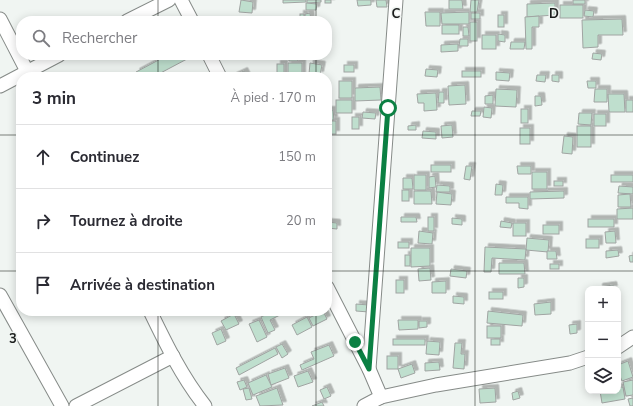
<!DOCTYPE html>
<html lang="fr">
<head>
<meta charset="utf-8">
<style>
	body { margin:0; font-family:"Nunito Sans",sans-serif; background:#f2f2f3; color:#2b2b33 }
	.controls { position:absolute; right:12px; bottom:12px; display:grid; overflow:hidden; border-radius:8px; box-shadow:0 2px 10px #0003 }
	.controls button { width:36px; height:36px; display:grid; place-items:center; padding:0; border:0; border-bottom:1px solid #e1e1e2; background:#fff; color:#2b2b33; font:20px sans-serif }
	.stop { position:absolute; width:12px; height:12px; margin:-9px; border:3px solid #0b8043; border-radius:50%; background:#fff }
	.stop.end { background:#0b8043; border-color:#fff; box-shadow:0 1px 4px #0008 }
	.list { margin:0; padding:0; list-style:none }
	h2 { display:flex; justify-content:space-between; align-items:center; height:52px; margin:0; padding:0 16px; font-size:17px }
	h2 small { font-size:13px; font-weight:400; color:#7c7c81 }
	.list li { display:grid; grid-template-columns:26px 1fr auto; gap:12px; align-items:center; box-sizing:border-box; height:64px; padding:0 16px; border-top:1px solid #e1e1e2 }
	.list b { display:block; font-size:15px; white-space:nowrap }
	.list em { font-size:13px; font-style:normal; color:#7c7c81 }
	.icon { flex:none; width:22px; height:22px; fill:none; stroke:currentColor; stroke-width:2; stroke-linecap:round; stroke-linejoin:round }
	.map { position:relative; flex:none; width:633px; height:406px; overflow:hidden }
	.search { position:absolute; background:#fff; box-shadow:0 2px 10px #0003; left:16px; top:16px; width:316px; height:44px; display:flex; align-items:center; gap:10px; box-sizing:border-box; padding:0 14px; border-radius:16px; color:#7c7c81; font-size:15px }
	.panel { position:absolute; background:#fff; box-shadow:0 2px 10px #0003; left:16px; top:72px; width:316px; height:244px; border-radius:16px }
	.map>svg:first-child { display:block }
	.building { fill:#bfdfce; stroke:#a0a4a2; filter:url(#shadow) }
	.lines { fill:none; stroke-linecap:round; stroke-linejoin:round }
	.minor-casing { stroke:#868b88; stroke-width:15 }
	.minor { stroke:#fff; stroke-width:13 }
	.route { stroke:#0b8043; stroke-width:5 }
	.grid { fill:none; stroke:#1b1d1c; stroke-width:1; stroke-opacity:0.55 }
	.grid-label { font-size:13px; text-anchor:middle; font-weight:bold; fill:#1b1d1c; stroke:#f0f5f2; stroke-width:3; stroke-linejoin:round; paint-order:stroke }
</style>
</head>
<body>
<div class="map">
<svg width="633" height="406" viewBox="0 0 633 406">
	<defs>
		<filter id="shadow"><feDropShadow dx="3.5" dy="-3.5" stdDeviation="0" flood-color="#0004"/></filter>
	</defs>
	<rect width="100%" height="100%" fill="#f0f5f2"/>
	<g class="building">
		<polygon points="241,0 253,2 252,13 239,12"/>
		<polygon points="283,0 306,0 306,2 283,3"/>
		<polygon points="307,0 321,0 321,2 307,3"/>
		<rect x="325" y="0" width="6" height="3"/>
		<polygon points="357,0 371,0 371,5 358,6"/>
		<polygon points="376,0 386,0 387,7 377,7"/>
		<polygon points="449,0 462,0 463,9 449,9"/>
		<polygon points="471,0 479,0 477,12 470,12"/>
		<rect x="573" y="0" width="12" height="4"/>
		<polygon points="306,3 317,4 316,10 306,10"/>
		<polygon points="555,3 555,15 527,17 527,4"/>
		<rect x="560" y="5" width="23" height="13"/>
		<polygon points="585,10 594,11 593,17 584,16"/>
		<polygon points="425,12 440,12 440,26 426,26"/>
		<polygon points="469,12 469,24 442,24 441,13"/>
		<polygon points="310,13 311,21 305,21 305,14"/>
		<rect x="471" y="13" width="9" height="6"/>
		<rect x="300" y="14" width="4" height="7"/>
		<rect x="498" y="15" width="6" height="12"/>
		<polygon points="539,16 539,27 532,27 532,49 526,49 525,17"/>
		<polygon points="622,19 623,35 598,35 598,47 583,48 582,20"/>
		<rect x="470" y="22" width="7" height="19"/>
		<rect x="442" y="25" width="17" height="9"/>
		<polygon points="463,27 468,27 469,36 463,36"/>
		<polygon points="498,34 505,35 505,42 498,41"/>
		<rect x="482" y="35" width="14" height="14"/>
		<polygon points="460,39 468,39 468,46 459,46"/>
		<polygon points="511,42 525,42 524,49 510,49"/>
		<polygon points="458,44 458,51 441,52 441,45"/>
		<polygon points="593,53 602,54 601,60 592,59"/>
		<polygon points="168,55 185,55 187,59 153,77 139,77 136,72"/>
		<polygon points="297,55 298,61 289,61 288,56"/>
		<rect x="288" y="63" width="14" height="14"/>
		<polygon points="310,63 322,65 320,75 309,74"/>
		<rect x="277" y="64" width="7" height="13"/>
		<rect x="344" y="65" width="10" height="7"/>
		<polygon points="426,69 438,70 437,77 425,76"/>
		<polygon points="244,71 247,77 234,77 233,76"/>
		<rect x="462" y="71" width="19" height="6"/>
		<polygon points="496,72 510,73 509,81 496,80"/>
		<polygon points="537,75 546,75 545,82 536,81"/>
		<polygon points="552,75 559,75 559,82 552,81"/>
		<rect x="339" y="81" width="13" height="17"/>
		<polygon points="587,81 596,81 596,88 588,88"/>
		<polygon points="465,85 466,104 449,105 448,86"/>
		<polygon points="380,87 381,100 355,101 355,88"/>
		<polygon points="496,89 517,90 516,107 495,106"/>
		<polygon points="595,89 607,89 607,102 594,102"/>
		<polygon points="439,92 444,92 444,103 438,103"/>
		<polygon points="436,93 437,110 424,111 424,103 418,103 417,94"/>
		<polygon points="608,94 624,94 625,112 609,112"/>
		<polygon points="493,95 493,104 485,104 485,96"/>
		<polygon points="535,96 541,96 542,105 535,106"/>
		<rect x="336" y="100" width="16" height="13"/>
		<rect x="626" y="100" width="7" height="12"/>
		<polygon points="484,107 492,108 491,118 483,117"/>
		<rect x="521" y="109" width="7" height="14"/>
		<polygon points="327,110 333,110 334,120 327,120"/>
		<polygon points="472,111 481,111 480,116 471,116"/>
		<polygon points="363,112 376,113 375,119 362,118"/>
		<polygon points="579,113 592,113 591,125 578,124"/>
		<rect x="594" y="114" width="12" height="12"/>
		<rect x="352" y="117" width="7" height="12"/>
		<rect x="327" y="121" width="9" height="13"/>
		<polygon points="416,125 416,130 408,130 408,126"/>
		<polygon points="452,125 453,137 442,138 441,126"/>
		<rect x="577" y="126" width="14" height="21"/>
		<rect x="520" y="128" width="10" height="16"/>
		<polygon points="423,131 436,132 436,139 422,138"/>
		<polygon points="564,136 573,137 572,154 562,153"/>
		<rect x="431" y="165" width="20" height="7"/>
		<polygon points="466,166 472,166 470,180 464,179"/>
		<polygon points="517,166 531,166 531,174 518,174"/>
		<rect x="532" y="172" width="15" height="17"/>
		<rect x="414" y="175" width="12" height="15"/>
		<rect x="611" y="175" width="22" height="7"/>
		<polygon points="435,176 436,187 429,188 429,177"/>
		<polygon points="403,178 412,178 413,189 403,189"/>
		<rect x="554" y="181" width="9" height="5"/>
		<polygon points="496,184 503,185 502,195 495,195"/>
		<polygon points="437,185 450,186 450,192 436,192"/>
		<polygon points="619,186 633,187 633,194 618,193"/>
		<rect x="402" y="190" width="7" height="11"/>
		<polygon points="414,191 431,191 432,204 414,204"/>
		<polygon points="564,191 564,198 530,199 530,192"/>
		<polygon points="437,192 452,194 451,205 436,204"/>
		<polygon points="630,194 631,207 618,207 618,195"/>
		<polygon points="506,197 528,197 528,209 519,208 519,203 506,203"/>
		<polygon points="633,208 633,219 617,219 617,209"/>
		<polygon points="401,217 416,217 417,222 401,222"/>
		<rect x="428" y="217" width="6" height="14"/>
		<polygon points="452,218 462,219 462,225 452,224"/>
		<rect x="588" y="219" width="26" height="8"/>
		<polygon points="501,221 512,223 511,228 500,227"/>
		<polygon points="327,222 337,223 337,229 327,228"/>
		<rect x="513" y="223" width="13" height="13"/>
		<rect x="543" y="225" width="16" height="9"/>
		<polygon points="419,231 433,233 432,244 418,243"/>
		<polygon points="615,231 616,243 606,243 605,232"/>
		<polygon points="527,238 549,240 548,252 526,250"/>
		<rect x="586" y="239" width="13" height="9"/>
		<rect x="398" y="242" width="11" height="6"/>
		<polygon points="485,247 526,249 525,260 492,258 491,272 484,272"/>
		<polygon points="411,248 430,248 430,266 411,267"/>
		<polygon points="618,250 619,256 606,258 606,251"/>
		<polygon points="547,251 556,251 557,259 547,259"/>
		<rect x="405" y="255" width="5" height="11"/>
		<polygon points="633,255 633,262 630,262 629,256"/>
		<polygon points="499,263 524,263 525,274 499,274"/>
		<rect x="550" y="264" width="9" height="5"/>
		<polygon points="430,268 431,280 419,281 418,269"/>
		<polygon points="451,269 467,271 466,278 450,276"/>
		<polygon points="518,278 524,278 524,287 518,288"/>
		<rect x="396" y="280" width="8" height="13"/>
		<polygon points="446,281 446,293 432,293 432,282"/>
		<polygon points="613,285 614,289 599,289 599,287"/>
		<rect x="489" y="292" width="14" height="7"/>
		<polygon points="453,296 464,297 464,304 453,303"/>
		<polygon points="551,302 551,314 535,315 534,304"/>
		<polygon points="356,304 369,305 369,312 356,311"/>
		<polygon points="273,311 283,311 284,313 270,320 275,330 268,333 261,317"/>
		<polygon points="323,311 327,319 313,326 309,318"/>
		<polygon points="488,311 523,315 522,326 487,323"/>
		<polygon points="234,314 239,324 226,330 221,321"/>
		<polygon points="307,317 312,327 297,335 292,325"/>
		<polygon points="259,320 267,337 257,342 249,324"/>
		<polygon points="398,320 418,320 418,329 399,330"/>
		<polygon points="419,321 427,321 427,327 419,328"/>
		<polygon points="577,324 577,333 570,334 569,325"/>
		<rect x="487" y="326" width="14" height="12"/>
		<polygon points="221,329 226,341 217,345 212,333"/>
		<rect x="393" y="339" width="32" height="6"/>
		<rect x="491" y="339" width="9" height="6"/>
		<polygon points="427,341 440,342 439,355 426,354"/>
		<polygon points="455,343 462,343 461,354 465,354 464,369 453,368"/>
		<polygon points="282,344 288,354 282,358 276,347"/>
		<polygon points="329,345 334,356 302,370 300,365 314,359 311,352"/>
		<polygon points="275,348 278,354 239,375 236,368"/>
		<rect x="387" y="356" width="11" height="13"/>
		<polygon points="628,361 633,377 622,381 620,376 618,377 618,365"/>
		<polygon points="439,362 440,370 425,371 425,363"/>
		<polygon points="412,364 415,373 401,378 398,369"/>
		<polygon points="285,368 289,378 271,385 268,374"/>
		<polygon points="308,371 313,382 298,387 294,376"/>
		<polygon points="266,375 272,387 253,395 248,383"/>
		<polygon points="244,380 247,387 240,390 237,382"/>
		<polygon points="633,380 633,395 626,396 623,382"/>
		<polygon points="327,387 331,396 324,399 320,390"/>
		<polygon points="618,387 623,387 625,399 602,403 600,391 618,391"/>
		<polygon points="249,388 252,399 246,400 243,389"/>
		<polygon points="277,388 283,405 260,406 256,396"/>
		<polygon points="495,388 496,402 480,403 479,389"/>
		<polygon points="518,391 520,398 513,400 512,393"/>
		<polygon points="633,398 633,406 630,406 628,399"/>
		<polygon points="322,402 324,406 312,406"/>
	</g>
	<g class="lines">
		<g class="minor-casing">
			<g id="minor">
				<polyline points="181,0 192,21"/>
				<polyline points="0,19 30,77"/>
				<polyline points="127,21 169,0"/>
				<polyline points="209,55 220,77"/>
				<polyline points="0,86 59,55"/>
				<polyline points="327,287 369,369 381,397"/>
				<polyline points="0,295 62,406"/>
				<path d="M150,311C166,344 182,377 205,406"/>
				<polyline points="618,347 633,337"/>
				<polyline points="369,369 396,0"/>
				<polyline points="76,406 173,356"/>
				<polyline points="364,406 381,397 436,385 570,363 588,357"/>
			</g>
		</g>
		<use href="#minor" class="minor"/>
	</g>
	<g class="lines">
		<polyline class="route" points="355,342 369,369 388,108"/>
	</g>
	<path class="grid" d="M158,0V21M316,0V21M475,0V406M158,55V77M316,55V77M0,135H21M327,135H633M0,271H21M327,271H633M158,311V406M316,311V406"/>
	<g class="grid-label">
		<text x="396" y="18">C</text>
		<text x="554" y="18">D</text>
		<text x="13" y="343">3</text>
	</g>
</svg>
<div class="controls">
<button>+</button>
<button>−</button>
<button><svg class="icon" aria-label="layers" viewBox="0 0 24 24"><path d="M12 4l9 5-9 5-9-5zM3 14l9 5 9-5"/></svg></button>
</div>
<div class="stop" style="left:388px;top:108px"></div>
<div class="stop end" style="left:355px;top:342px"></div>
<div class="search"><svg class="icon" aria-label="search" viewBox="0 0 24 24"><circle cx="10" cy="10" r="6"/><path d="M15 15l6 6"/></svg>Rechercher</div>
<section class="panel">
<h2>3 min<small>À pied · 170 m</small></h2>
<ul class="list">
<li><svg class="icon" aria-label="ahead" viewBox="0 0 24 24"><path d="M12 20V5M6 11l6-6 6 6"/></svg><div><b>Continuez</b></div><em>150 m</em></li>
<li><svg class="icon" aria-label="right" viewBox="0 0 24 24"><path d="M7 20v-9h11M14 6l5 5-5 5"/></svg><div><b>Tournez à droite</b></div><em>20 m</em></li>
<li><svg class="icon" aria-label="arrive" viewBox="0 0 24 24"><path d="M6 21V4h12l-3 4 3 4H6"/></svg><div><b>Arrivée à destination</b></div></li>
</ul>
</section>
</div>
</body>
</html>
